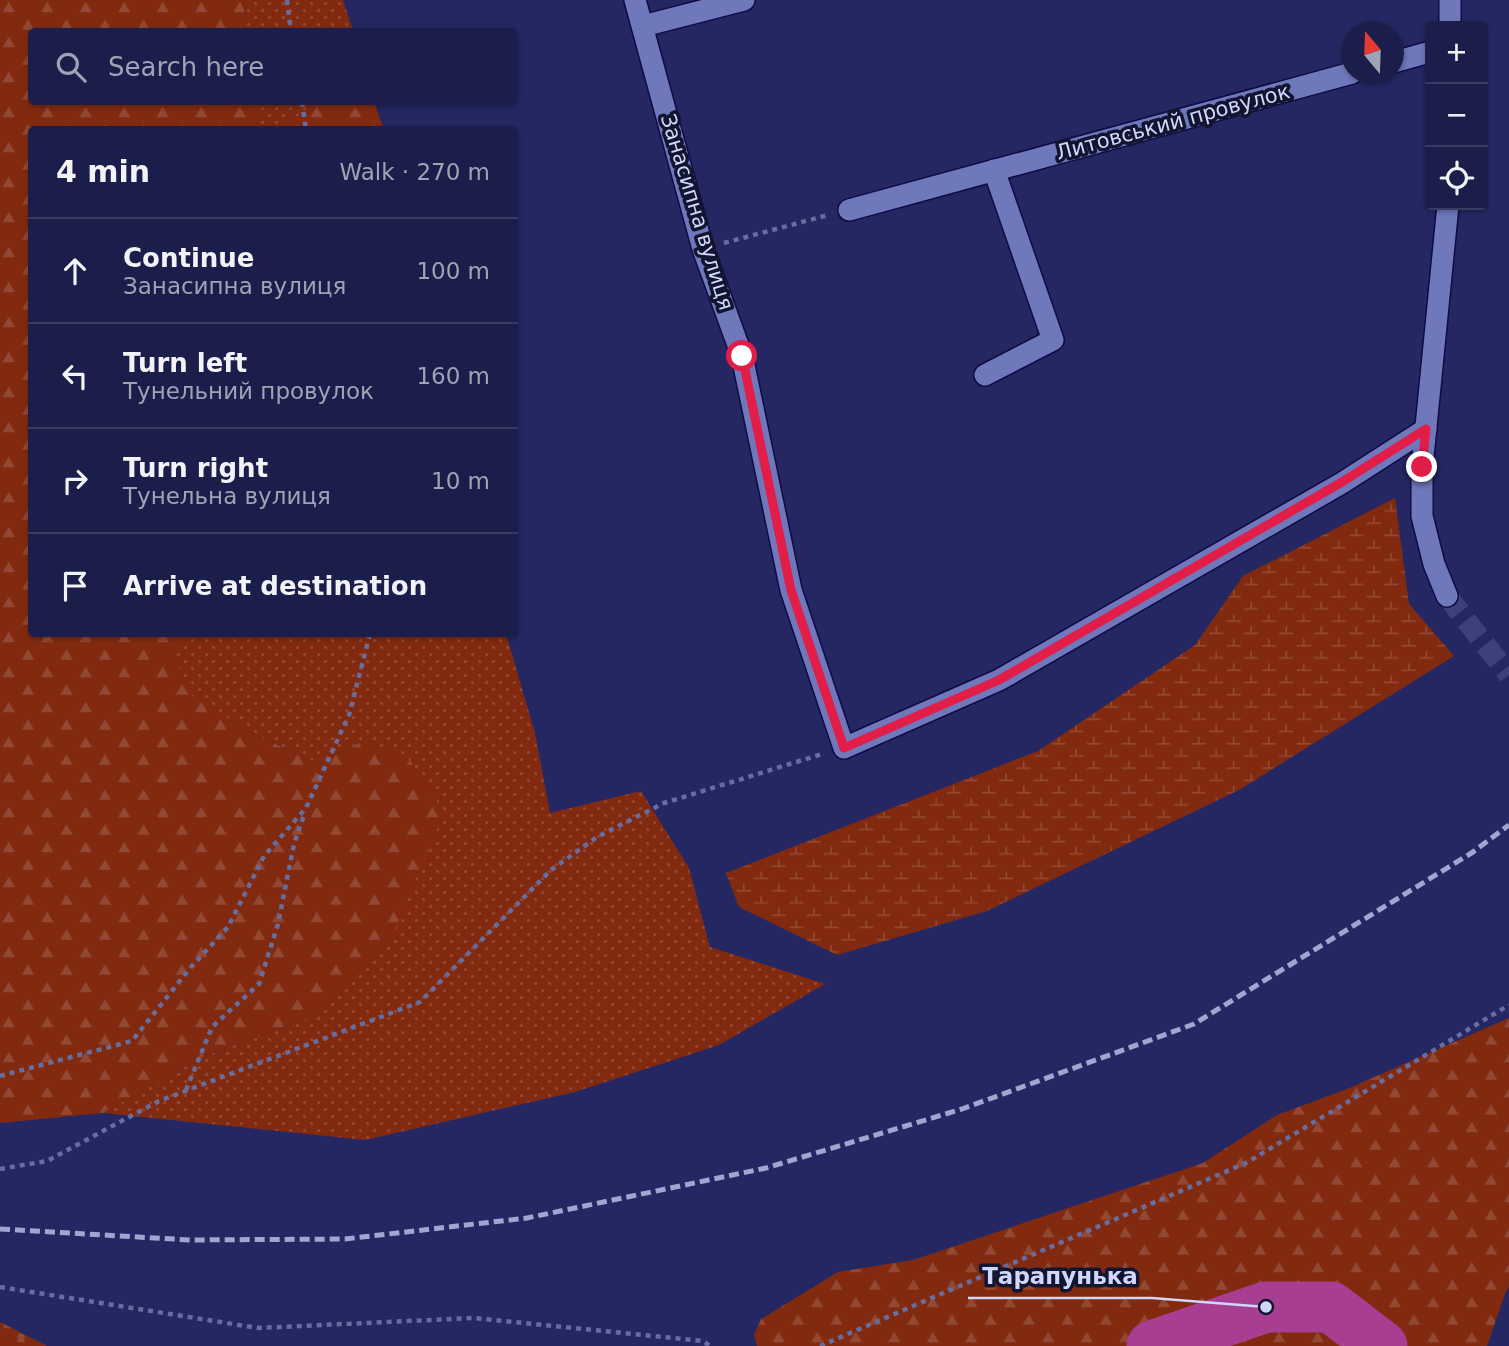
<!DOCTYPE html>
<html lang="en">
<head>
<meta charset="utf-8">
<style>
	body { margin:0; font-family:"DejaVu Sans",sans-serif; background:#242651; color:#f1f3f6 }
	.controls { position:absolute; right:21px; top:21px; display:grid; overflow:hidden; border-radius:7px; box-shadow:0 2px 5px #0004 }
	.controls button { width:63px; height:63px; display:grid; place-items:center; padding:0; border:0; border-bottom:2px solid #393b62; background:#1b1d4a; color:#f1f3f6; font:35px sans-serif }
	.compass { position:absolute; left:1341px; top:21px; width:63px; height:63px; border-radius:50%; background:#1b1d4a; box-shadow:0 2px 5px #0004; rotate:341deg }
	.stop { position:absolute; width:21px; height:21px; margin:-16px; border:5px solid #e11d48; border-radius:50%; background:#fff }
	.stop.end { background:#e11d48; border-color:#fff; box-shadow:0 2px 7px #0008 }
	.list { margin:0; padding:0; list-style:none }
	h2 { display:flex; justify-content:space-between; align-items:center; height:91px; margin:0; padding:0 28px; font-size:30px }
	h2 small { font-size:23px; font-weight:400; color:#a0a2b5 }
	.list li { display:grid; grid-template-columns:46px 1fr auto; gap:21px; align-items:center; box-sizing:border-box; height:105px; padding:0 28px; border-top:2px solid #393b62 }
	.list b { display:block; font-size:26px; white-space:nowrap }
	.list p { margin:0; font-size:23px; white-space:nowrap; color:#a0a2b5 }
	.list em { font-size:23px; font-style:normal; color:#a0a2b5 }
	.icon { flex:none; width:38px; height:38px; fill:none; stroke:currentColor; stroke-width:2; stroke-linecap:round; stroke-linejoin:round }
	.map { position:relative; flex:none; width:1509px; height:1346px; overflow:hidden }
	.search { position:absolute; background:#1b1d4a; box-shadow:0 2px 5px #0004; left:28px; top:28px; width:490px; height:77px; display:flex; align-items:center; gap:18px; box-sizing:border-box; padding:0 24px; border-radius:7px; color:#a0a2b5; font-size:26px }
	.panel { position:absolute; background:#1b1d4a; box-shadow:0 2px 5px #0004; left:28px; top:126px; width:490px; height:511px; border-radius:7px }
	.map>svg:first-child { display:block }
	.grass { fill:url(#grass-dots) }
	.forest { fill:url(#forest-firs) }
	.wetland { fill:url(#wetland-marsh) }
	.cemetery { fill:url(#cemetery-stones) }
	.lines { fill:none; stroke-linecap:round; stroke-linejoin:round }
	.river { stroke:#a73e92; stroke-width:51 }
	.minor-tunnel { stroke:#3e4179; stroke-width:21; stroke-dasharray:21 10; stroke-linecap:butt }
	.minor-casing { stroke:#100b44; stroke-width:24 }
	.path { stroke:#686d9f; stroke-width:4.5; stroke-dasharray:5 5; stroke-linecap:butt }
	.minor { stroke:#6e78bb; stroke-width:21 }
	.rail { stroke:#a1a6d1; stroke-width:5; stroke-dasharray:10 5; stroke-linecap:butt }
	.route { stroke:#e11d48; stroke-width:9 }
	.labels { text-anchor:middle; stroke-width:7; stroke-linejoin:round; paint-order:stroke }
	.street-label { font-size:21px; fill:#d0d7fb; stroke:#12152f }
	.leader { fill:none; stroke:#d0d7fb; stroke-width:2.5 }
	.callout-dot { fill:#d0d7fb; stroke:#12152f; stroke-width:2.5 }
	.callout-label { font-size:23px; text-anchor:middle; font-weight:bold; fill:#d0d7fb; stroke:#12152f; stroke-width:7; stroke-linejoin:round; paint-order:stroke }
</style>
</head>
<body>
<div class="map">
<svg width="1509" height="1346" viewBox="0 0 1509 1346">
	<defs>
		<pattern id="grass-dots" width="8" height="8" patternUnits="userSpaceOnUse" patternTransform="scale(1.75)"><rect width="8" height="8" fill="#812a0f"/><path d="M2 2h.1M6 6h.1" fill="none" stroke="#924833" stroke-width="1.8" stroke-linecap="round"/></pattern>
		<pattern id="forest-firs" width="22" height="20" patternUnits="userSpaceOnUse" patternTransform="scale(1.75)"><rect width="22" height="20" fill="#812a0f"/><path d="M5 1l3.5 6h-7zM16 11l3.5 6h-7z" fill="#924833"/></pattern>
		<pattern id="wetland-marsh" width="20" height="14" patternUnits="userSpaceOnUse" patternTransform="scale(1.75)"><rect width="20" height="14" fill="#812a0f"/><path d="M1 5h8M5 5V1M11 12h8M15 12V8" fill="none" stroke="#924833"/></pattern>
		<pattern id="cemetery-stones" width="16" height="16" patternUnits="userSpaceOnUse" patternTransform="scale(1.75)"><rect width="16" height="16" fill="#812a0f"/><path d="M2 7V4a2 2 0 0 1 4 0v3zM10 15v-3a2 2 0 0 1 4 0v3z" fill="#924833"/></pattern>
	</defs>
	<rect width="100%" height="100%" fill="#242762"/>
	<g class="grass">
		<polygon points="243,0 343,0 353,31 247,31"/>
		<polygon points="255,102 311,102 308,112 263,130 258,129"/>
		<polygon points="184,634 506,634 535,733 550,813 641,791 689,868 710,947 825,984 719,1045 575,1092 365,1140 103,1113 202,1057 305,1019 391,939 365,740 318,763 253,734 191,696 172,653"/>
	</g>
	<g class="forest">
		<polygon points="0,0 243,0 247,31 32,32 32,102 255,102 258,129 32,130 32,634 184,634 172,653 192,696 253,734 318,763 365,740 410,760 444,812 391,939 305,1019 202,1057 103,1113 0,1123"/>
		<polygon points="311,102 374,102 384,129 263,129 308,112"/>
		<polygon points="1509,1018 1509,1287 1506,1291 1487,1346 757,1346 754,1335 761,1319 838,1272 913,1260 1203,1163 1277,1115 1347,1089"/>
	</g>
	<polygon class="wetland" points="1395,498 1409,604 1454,656 1239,790 987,911 837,955 739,907 726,873 1038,751 1195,645 1243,576"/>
	<polygon class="cemetery" points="0,1322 47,1346 0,1346"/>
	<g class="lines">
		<polyline class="river" points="1152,1346 1266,1307 1331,1307 1382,1346"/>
		<polyline class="minor-tunnel" points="1447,596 1509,675"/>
		<g class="minor-casing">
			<g id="minor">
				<polyline points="635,0 703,249 742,356 791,590 844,748 999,680 1342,483 1426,429"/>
				<polyline points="1450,0 1450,26"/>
				<polyline points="643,26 744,0"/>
				<polyline points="1394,62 1430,52"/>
				<polyline points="849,210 1352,73"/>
				<polyline points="985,375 1053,340 994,170"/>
				<polyline points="1447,596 1434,564 1422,516 1422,467 1448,205"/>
			</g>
		</g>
		<g class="path">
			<polyline points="287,0 291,32"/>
			<polyline points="302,102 306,130"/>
			<polyline points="724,243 828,215"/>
			<polyline points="0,1076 132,1041 191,967 228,927 264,856 306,808 349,715 370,634"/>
			<polyline points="186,1090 212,1027 259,984 278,924 294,844 305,812"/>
			<polyline points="0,1169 47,1161 159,1101 420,1002 551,870 597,837 664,803 822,754"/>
			<polyline points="0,1287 258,1328 473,1318 703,1341 710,1346"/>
			<polyline points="820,1346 1246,1163 1509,1005"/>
		</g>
		<use href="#minor" class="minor"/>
		<polyline class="rail" points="0,1229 190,1240 345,1239 527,1218 766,1168 962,1109 1194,1024 1473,852 1509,825"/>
	</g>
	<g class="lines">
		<polyline class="route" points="742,356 791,590 844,748 999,680 1342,482 1426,429 1422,467"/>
	</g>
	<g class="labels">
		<g class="street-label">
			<text transform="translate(1173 122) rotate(-15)" y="7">Литовський провулок</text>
			<text transform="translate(697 212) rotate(73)" y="7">Занасипна вулиця</text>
		</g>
	</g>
	<path class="leader" d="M1266 1307L1152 1298H968"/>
	<circle class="callout-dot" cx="1266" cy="1307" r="7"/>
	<g class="callout-label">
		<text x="1060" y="1284">Тарапунька</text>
	</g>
</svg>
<div class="controls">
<button>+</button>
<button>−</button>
<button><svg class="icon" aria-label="locate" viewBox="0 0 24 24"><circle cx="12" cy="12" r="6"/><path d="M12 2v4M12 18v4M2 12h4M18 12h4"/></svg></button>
</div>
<svg class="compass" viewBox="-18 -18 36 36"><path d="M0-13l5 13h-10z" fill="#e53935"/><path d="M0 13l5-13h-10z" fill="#a0a2b5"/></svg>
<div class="stop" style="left:742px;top:356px"></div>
<div class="stop end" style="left:1422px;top:467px"></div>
<div class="search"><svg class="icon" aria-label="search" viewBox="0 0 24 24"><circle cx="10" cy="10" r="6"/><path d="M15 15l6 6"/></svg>Search here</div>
<section class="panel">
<h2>4 min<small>Walk · 270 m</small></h2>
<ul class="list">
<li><svg class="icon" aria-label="ahead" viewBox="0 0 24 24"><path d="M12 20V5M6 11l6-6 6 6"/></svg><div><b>Continue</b><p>Занасипна вулиця</p></div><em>100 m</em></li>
<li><svg class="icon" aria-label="left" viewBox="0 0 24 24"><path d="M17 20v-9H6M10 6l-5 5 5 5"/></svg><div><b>Turn left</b><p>Тунельний провулок</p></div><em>160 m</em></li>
<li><svg class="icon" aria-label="right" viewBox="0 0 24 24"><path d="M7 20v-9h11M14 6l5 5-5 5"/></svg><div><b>Turn right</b><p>Тунельна вулиця</p></div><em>10 m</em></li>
<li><svg class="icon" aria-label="arrive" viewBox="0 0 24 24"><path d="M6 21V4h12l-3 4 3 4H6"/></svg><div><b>Arrive at destination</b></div></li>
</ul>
</section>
</div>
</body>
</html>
